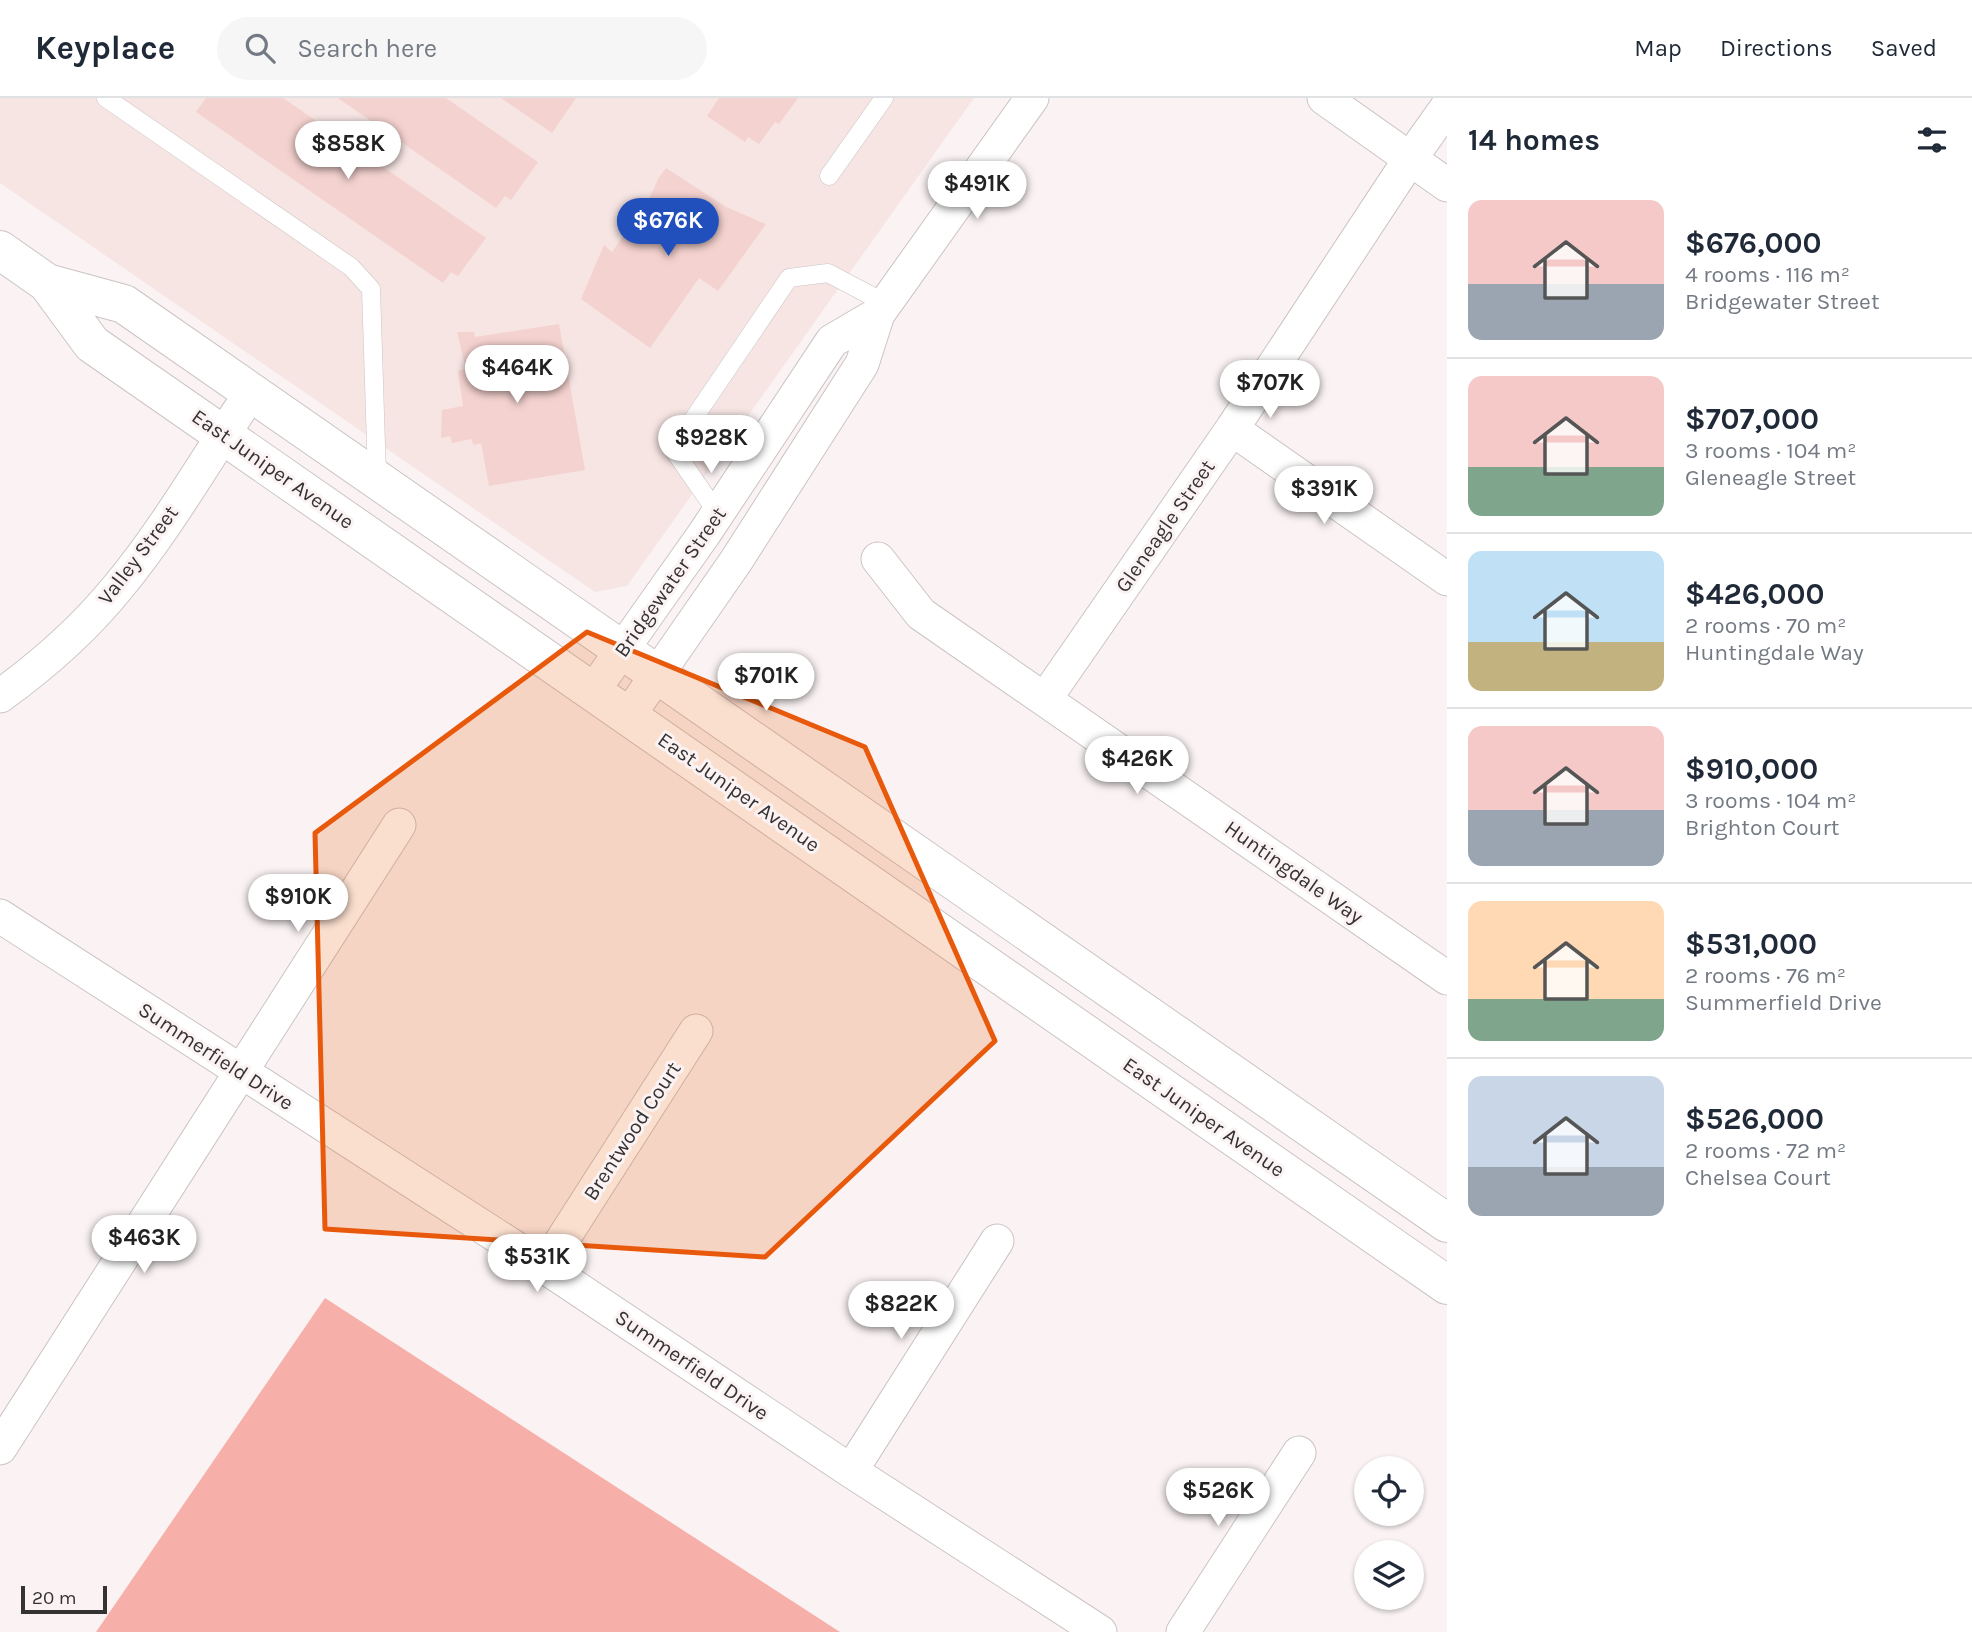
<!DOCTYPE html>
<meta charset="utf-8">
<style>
:root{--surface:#fff;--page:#f6f6f7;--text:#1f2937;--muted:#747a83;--line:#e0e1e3;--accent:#2150bd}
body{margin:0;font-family:Karla,sans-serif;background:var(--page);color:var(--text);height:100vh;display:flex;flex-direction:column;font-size:26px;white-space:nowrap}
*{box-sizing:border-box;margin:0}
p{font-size:23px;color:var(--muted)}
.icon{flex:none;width:38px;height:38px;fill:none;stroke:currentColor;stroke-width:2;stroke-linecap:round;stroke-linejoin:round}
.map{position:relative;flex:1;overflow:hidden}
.panel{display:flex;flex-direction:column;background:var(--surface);width:525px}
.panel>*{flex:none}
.controls{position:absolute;left:1354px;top:1358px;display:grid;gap:14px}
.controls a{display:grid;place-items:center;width:70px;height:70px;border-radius:50%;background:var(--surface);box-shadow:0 2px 5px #0004;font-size:35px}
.scale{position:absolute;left:21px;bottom:18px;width:86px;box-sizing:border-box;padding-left:7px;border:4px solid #353232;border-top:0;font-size:19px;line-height:24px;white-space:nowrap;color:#353232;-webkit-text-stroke:5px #fbf3f3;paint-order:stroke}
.price{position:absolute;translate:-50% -60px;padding:0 16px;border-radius:24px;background:#fff;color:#222;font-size:23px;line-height:46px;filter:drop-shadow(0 2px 4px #0008)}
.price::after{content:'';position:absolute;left:50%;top:42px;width:21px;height:16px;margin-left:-10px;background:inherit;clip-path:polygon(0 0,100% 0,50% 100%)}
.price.selected{background:var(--accent);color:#fff}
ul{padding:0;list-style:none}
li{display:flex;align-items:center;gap:21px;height:175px;padding:0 21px}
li+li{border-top:2px solid var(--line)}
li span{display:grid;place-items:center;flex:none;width:196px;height:140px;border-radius:14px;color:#555}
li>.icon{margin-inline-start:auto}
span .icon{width:84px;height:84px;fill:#fffc;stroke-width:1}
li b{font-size:30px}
h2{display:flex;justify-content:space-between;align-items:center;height:84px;padding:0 21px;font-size:30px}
header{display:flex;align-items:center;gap:42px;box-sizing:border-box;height:98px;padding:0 35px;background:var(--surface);border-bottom:2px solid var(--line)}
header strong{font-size:33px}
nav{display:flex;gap:38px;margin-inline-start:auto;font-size:24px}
.search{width:490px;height:63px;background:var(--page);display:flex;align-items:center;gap:18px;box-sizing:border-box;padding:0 24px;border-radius:38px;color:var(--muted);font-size:26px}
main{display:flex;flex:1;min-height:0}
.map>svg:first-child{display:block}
</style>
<header>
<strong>Keyplace</strong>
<div class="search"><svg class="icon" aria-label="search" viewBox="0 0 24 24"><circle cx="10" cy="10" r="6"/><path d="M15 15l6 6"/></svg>Search here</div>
<nav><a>Map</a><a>Directions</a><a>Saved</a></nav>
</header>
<main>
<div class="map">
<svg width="1447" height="1534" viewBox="0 0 1447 1534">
<rect width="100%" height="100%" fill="#fbf3f3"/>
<path fill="#f6e5e3" d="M0,0H974L627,488L595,494L0,85Z"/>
<path fill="#f6afa9" d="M325,1200L840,1534H96Z"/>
<path fill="#f4d2cf" d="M206,0H283L486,140L458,178L451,174L443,185L196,14Z
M338,0H446L538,64L511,102L505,98L496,110Z
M501,0H576L552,35Z
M719,0H798L779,26L775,24L759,46L748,39L745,44L707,18Z
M666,70L726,109L766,126L718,193L699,180L650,250L581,201L604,147L612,154L627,133L634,136L652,110L647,106L658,81Z
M559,226L585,372L489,388L481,345L474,347L471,341L452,345L450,338L441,340L442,312L463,308L458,273L466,271L457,234H474L475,239Z"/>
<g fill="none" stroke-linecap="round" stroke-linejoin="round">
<defs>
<path id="service" d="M106,0L351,169L371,191L377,379
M829,78L884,0
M718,416L673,351L789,180L828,175L885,205"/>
<path id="minor" d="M1324,0L1447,87
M1232,331L1447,481
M878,461L921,516L1447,880
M593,593L704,436L832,243L878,216
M0,598C43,567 84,531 118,489C168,429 207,359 251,295
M1045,601L1232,331L1410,61L1447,9
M629,617L736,463L862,266L878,216L1032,0
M0,818L545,1169L851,1373L1100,1534
M545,1169L696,933
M0,1350L399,727
M851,1373L997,1143
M1183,1534L1299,1355"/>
<path id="tertiary" d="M0,152L47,185L92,246L1447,1187
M47,185L124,206L1447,1125"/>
</defs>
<use href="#service" stroke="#cbc4c3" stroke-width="19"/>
<use href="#minor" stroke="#cbc4c3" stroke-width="35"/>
<use href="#tertiary" stroke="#cbc4c3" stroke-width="40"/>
<use href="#service" stroke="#fff" stroke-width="18"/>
<use href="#minor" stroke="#fff" stroke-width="33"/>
<use href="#tertiary" stroke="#fff" stroke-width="38"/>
</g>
<path fill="#e8590c" fill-opacity="0.2" stroke="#e8590c" stroke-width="5" stroke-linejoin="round" d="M587,534L865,649L995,943L765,1159L325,1131L315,735Z"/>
<g text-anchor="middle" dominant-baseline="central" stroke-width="6" stroke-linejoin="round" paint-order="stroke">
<g font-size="21" fill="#353232" stroke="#fbf3f3">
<text transform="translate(273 371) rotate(35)">East Juniper Avenue</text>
<text transform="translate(1165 428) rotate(-55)">Gleneagle Street</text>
<text transform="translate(138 457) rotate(-53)">Valley Street</text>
<text transform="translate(670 484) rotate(-55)">Bridgewater Street</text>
<text transform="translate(739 694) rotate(35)">East Juniper Avenue</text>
<text transform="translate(1294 774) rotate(35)">Huntingdale Way</text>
<text transform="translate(216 958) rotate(33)">Summerfield Drive</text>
<text transform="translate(1204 1019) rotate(35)">East Juniper Avenue</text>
<text transform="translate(632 1033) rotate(-57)">Brentwood Court</text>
<text transform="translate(692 1267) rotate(34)">Summerfield Drive</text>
</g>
</g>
</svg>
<div class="controls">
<a><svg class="icon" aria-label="locate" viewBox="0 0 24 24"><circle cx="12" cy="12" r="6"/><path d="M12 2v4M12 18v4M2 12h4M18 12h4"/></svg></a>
<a><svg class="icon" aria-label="layers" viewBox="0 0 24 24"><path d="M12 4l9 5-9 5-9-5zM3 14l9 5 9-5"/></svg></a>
</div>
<div class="scale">20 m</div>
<b class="price" style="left:348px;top:83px">$858K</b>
<b class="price" style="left:977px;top:123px">$491K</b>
<b class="price selected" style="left:668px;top:160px">$676K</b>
<b class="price" style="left:517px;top:307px">$464K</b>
<b class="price" style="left:1270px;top:322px">$707K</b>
<b class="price" style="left:711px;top:377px">$928K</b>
<b class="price" style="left:1324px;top:428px">$391K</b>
<b class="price" style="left:766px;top:615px">$701K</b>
<b class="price" style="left:1137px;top:698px">$426K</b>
<b class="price" style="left:298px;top:836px">$910K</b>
<b class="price" style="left:144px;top:1177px">$463K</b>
<b class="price" style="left:537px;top:1196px">$531K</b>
<b class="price" style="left:901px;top:1243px">$822K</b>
<b class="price" style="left:1218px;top:1430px">$526K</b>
</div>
<section class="panel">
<h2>14 homes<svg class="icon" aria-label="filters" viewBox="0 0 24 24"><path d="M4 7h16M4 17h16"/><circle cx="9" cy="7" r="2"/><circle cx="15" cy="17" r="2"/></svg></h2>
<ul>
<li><span style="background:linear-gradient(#f6c9c9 60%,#9aa5b1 0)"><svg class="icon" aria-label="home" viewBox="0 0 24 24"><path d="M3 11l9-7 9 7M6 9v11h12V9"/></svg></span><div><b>$676,000</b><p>4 rooms · 116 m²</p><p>Bridgewater Street</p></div></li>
<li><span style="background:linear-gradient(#f6c9c9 65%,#7fa58c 0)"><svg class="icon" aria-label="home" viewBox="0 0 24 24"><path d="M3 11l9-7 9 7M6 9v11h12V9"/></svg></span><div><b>$707,000</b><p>3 rooms · 104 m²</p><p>Gleneagle Street</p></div></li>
<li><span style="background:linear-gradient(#bfe0f5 65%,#c2b280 0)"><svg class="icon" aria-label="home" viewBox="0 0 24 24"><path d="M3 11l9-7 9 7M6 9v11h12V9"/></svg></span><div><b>$426,000</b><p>2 rooms · 70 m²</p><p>Huntingdale Way</p></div></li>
<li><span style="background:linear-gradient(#f6c9c9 60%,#9aa5b1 0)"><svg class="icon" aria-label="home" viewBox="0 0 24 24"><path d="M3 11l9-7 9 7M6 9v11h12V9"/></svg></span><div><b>$910,000</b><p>3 rooms · 104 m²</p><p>Brighton Court</p></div></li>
<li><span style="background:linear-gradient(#ffd9b3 70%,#7fa58c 0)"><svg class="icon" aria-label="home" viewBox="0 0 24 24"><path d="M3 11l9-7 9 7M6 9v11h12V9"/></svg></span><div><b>$531,000</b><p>2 rooms · 76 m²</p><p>Summerfield Drive</p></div></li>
<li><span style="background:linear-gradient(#c9d6e8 65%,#9aa5b1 0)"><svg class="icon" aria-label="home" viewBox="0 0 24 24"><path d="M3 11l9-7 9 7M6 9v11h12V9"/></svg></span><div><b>$526,000</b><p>2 rooms · 72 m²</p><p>Chelsea Court</p></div></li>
</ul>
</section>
</main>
